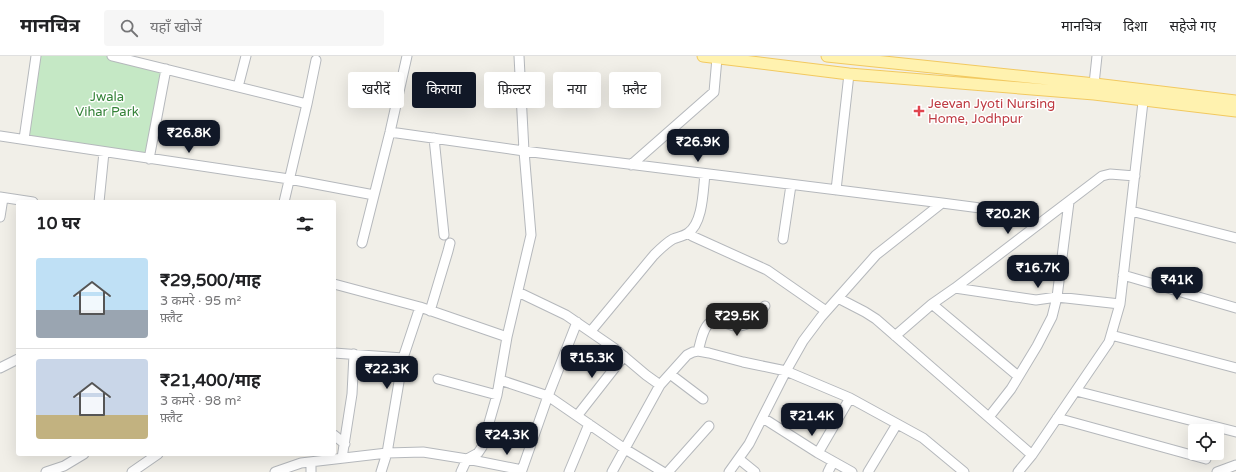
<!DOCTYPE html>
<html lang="hi">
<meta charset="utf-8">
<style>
:root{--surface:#fff;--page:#f6f6f6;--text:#202124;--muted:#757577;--line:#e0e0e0;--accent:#111827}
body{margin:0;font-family:"Varela Round","Noto Sans Devanagari",sans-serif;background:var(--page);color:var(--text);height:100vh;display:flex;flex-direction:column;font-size:15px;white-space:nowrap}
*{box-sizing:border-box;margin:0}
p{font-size:13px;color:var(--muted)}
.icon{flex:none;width:22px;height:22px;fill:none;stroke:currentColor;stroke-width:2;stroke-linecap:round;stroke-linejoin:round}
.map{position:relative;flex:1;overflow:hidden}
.details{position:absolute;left:16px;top:144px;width:320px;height:256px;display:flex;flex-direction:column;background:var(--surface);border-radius:4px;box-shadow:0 4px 16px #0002}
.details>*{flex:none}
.hud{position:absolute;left:348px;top:16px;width:380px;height:36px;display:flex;gap:8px}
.buttons{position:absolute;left:1188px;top:368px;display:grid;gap:8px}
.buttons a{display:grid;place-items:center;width:36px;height:36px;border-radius:4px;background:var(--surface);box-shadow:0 4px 16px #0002;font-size:20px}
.price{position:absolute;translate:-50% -34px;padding:0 9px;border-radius:8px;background:var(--accent);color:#fff;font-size:13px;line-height:26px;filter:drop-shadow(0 1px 2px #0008)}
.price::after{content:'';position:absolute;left:50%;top:24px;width:12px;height:9px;margin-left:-6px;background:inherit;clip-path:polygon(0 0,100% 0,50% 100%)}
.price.current{background:#222;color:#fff}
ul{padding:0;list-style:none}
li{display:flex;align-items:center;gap:12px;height:100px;padding:0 20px}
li+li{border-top:1px solid var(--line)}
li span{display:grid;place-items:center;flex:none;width:112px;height:80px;border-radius:4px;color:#555}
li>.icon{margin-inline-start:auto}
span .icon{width:48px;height:48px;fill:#fffc;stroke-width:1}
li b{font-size:17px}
h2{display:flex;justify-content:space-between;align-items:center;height:48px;padding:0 20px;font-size:17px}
.tag{padding:0 14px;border-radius:4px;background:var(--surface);box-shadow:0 4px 16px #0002;font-size:14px;line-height:36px}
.tag.current{background:var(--accent);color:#fff}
header{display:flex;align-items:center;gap:24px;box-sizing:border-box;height:56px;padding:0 20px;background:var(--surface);border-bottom:1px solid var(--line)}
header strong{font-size:19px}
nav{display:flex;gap:22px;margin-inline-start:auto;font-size:14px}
.search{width:280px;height:36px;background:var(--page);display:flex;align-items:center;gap:10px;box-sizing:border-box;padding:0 14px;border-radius:4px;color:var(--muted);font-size:15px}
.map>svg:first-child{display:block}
</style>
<header>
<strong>मानचित्र</strong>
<div class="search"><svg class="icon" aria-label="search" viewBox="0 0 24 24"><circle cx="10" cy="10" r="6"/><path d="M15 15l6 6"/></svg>यहाँ खोजें</div>
<nav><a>मानचित्र</a><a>दिशा</a><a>सहेजे गए</a></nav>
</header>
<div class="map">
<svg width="1236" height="416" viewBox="0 0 1236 416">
<rect width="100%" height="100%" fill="#f1efe8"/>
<path fill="#c5e8c5" d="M36,0H112L166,13L149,103L24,83Z"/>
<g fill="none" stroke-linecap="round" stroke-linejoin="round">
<defs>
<path id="minor" d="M112,0L307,48
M1094,28L1097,0
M238,31L246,0
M390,76L524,95L942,147L1003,155
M0,80L289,123L374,139
M434,82L444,179
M24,83L36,0
M149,103L166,13
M631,109L714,36L717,2
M836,134L849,18
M0,141L33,146
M99,146L104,96
M284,146L307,48L316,4
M1131,155L1236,182
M0,161L3,142
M692,180L767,214L826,255
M783,183L791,129
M362,187L390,76L407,0
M1123,219L1236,252
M334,228L420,251
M955,232L1036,244L1057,241L1120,248
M518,236L566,259L614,292L646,319L660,329L612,416
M838,242L865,256L876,263L1032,399
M932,248L1018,320
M430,255L448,195L450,187
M591,275L654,199C660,193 666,187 673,183C678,181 684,180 688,177C703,167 703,135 705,118
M1111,279L1236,312
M895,280L932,248L955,232L1102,120L1110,118L1135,120
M698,295C701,286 703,268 713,265C717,263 722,266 726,267C732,270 738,271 744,269C753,267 759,256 765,250
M334,297L403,302L387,397L381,416
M403,302L420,251L507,281
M0,312L18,303
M670,318L703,343
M438,323L497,339
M500,324L548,340L625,393L663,416
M660,329L687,299L693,296L698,295L709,297L743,306L786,315L850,342L923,382L964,416
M1076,335L1236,376
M577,360L624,300
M989,361L1011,333L1037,290L1052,261L1057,241L1069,146
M763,362L818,397L852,416
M1057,362L1206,403
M334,379L345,388
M818,397L850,342
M342,402L352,338L354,298
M739,403L755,416
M311,406V416
M522,414L548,340L577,266
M46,416L64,410L84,398
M132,416L158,398
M275,416L301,407L387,397L423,396L467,403L522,414L521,416
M461,416L467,403L478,397L482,391L497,339L507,281L531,179L524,95L519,0
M569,416L589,368
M668,416L709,370
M729,416L749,388L786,315L803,285L821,261L876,199L942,147
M828,416L833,406
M868,416L897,368
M1018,416L1032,399L1109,286L1120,248L1144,37
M1217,416L1236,409"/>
<path id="major" d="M703,0L849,18L1094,38L1236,55
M827,0L1095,28L1236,45"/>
</defs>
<use href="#minor" stroke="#b5b8bc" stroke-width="11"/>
<use href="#major" stroke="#f2c960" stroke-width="13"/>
<use href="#minor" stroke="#fff" stroke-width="9"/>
<use href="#major" stroke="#fff2af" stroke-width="11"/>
</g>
<path fill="#e0444e" stroke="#fff" stroke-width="1.5" d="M917 49h4v4h4v4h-4v4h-4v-4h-4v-4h4z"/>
<g text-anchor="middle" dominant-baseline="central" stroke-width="3" stroke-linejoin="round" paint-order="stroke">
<g font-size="13" fill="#348238" stroke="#fff">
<text x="107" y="41">Jwala<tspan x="107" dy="15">Vihar Park</tspan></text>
</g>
<g font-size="13" fill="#be3a42" stroke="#fff" text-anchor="start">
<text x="928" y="48">Jeevan Jyoti Nursing<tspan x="928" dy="15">Home, Jodhpur</tspan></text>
</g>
</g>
</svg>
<div class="buttons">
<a><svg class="icon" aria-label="locate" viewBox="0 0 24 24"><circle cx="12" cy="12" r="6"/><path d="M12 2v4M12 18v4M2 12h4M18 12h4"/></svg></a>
</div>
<b class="price" style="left:189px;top:98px">₹26.8K</b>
<b class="price" style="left:698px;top:107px">₹26.9K</b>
<b class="price" style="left:1008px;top:179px">₹20.2K</b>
<b class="price" style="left:1038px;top:233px">₹16.7K</b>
<b class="price" style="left:1177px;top:245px">₹41K</b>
<b class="price current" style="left:737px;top:281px">₹29.5K</b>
<b class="price" style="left:592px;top:323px">₹15.3K</b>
<b class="price" style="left:387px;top:334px">₹22.3K</b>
<b class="price" style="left:812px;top:381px">₹21.4K</b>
<b class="price" style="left:507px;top:400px">₹24.3K</b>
<div class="hud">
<a class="tag">खरीदें</a>
<a class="tag current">किराया</a>
<a class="tag">फ़िल्टर</a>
<a class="tag">नया</a>
<a class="tag">फ़्लैट</a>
</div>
<section class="details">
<h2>10 घर<svg class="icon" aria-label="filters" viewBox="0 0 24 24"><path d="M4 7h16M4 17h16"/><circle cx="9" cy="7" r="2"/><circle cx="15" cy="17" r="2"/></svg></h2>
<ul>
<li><span style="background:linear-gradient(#bfe0f5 65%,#9aa5b1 0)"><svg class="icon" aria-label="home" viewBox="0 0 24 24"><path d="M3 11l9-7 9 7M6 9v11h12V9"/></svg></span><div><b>₹29,500/माह</b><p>3 कमरे · 95 m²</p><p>फ़्लैट</p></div></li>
<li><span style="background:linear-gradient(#c9d6e8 70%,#c2b280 0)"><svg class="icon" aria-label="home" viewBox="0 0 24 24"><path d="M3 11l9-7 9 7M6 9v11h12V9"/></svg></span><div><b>₹21,400/माह</b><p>3 कमरे · 98 m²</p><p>फ़्लैट</p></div></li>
</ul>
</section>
</div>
